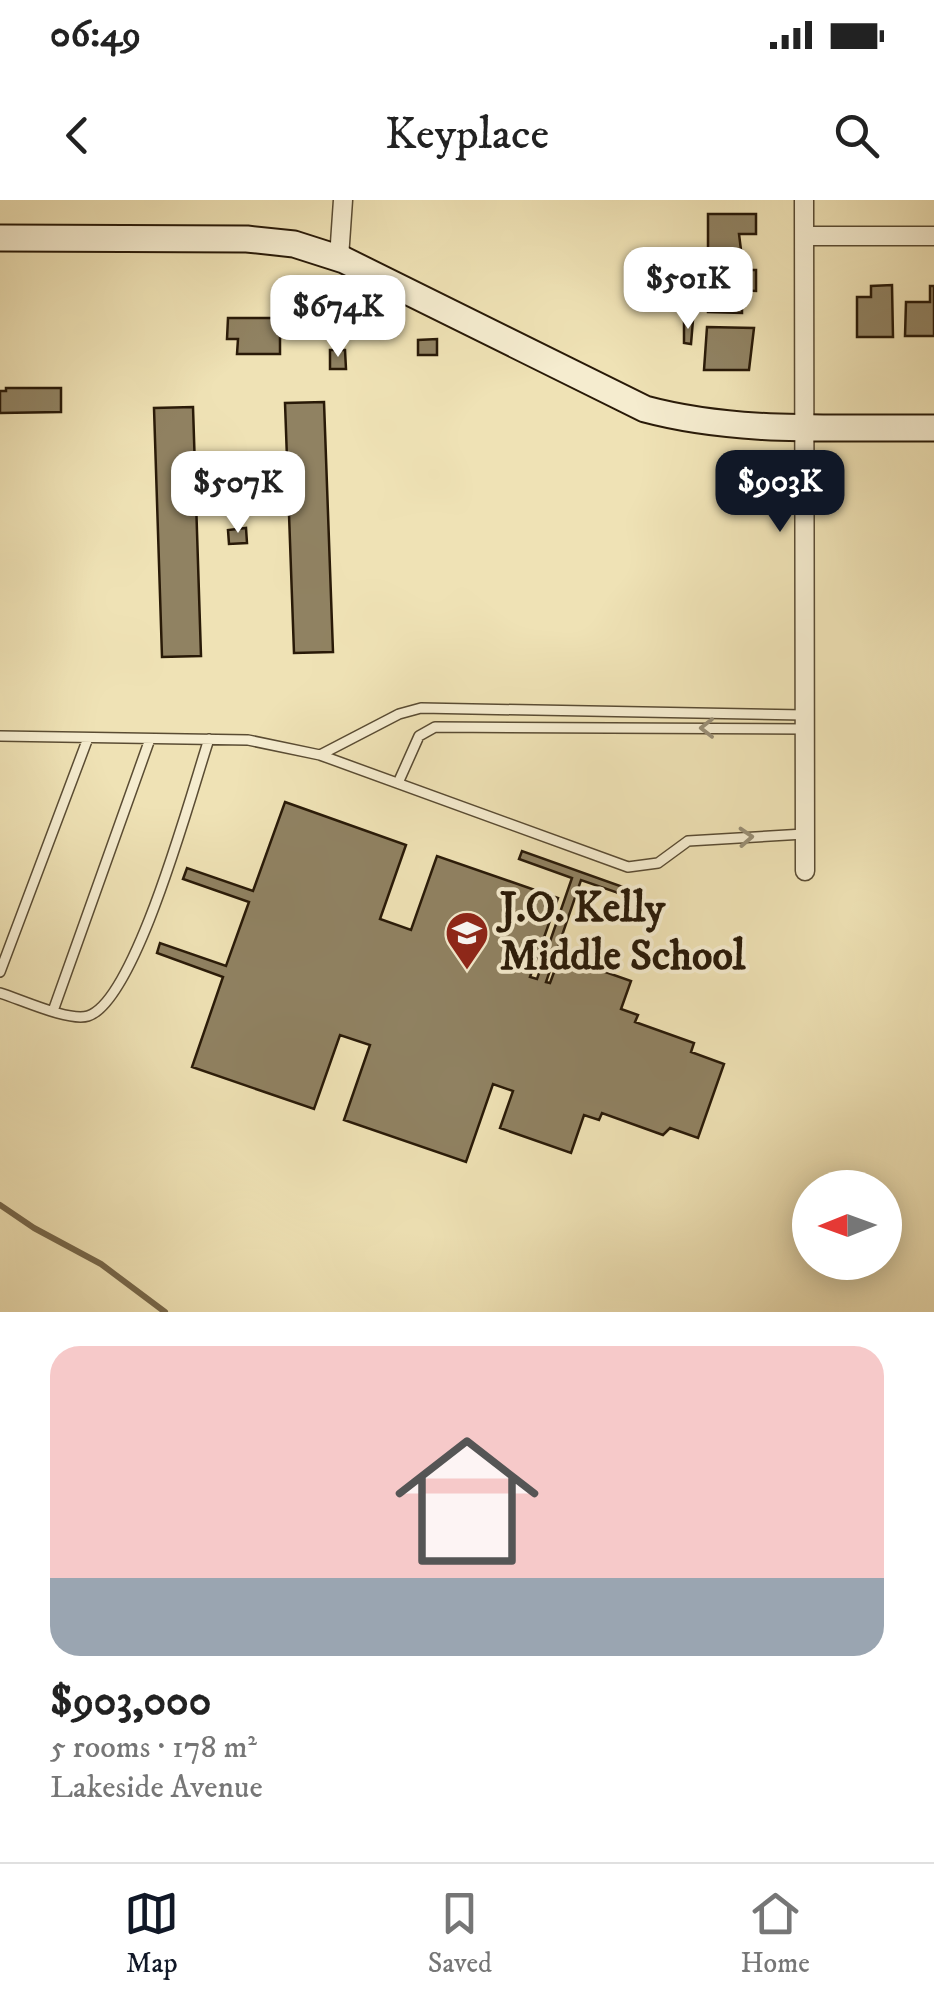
<!DOCTYPE html>
<meta charset="utf-8">
<style>
:root{--surface:#fff;--page:#f6f6f6;--text:#222;--muted:#767676;--line:#e0e0e0;--accent:#111827}
body{margin:0;font-family:"IM FELL DW Pica",serif;background:var(--page);color:var(--text);height:100vh;display:flex;flex-direction:column;font-size:38px;white-space:nowrap}
*{box-sizing:border-box;margin:0}
p{font-size:32px;color:var(--muted)}
.icon{flex:none;width:55px;height:55px;fill:none;stroke:currentColor;stroke-width:2;stroke-linecap:round;stroke-linejoin:round}
.map{position:relative;height:1112px;overflow:hidden}
.side{display:flex;flex-direction:column;background:var(--surface);flex:1}
.side>*{flex:none}
.needle{width:65px;rotate:269deg}
.fabs{position:absolute;left:792px;top:970px;display:grid;gap:20px}
.fabs a{display:grid;place-items:center;width:110px;height:110px;border-radius:50%;background:var(--surface);box-shadow:0 5px 25px #0003;font-size:50px}
.price{position:absolute;translate:-50% -85px;padding:0 22px;border-radius:20px;background:#fff;color:#222;font-size:32px;line-height:65px;filter:drop-shadow(0 2px 5px #0008)}
.price::after{content:'';position:absolute;left:50%;top:60px;width:30px;height:22px;margin-left:-15px;background:inherit;clip-path:polygon(0 0,100% 0,50% 100%)}
.price.current{background:var(--accent);color:#fff}
ul{padding:0;list-style:none}
li{display:grid;align-content:center;gap:20px;height:530px;padding:0 50px}
li span{display:grid;place-items:center;height:310px;border-radius:30px;color:#555}
li>.icon{margin-inline-start:auto}
span .icon{width:180px;height:180px;fill:#fffc;stroke-width:1}
li b{font-size:42px}
.status{display:flex;justify-content:space-between;align-items:center;height:70px;padding:0 50px;background:var(--surface);direction:ltr}
.status svg{height:28px;fill:currentColor}
header{display:flex;justify-content:space-between;align-items:center;height:130px;padding:0 50px;background:var(--surface);font-size:45px;font-weight:600}
.tab-bar{display:flex;justify-content:space-around;align-items:center;height:140px;border-top:2px solid var(--line);background:var(--surface);font-size:28px;color:var(--muted)}
.tab-bar a{display:grid;justify-items:center;gap:5px}
.tab-bar .current{color:var(--accent)}
.map>svg:first-child{display:block}
</style>
<div class="status"><b>06:49</b><svg viewBox="0 0 49 12"><path d="M0 12V9h3v3zM5 12V6h3v6zM10 12V3h3v9zM15 12V0h3v12zM26 1h20v11H26zM47 4h2v5h-2z"/></svg></div>
<header><svg class="icon" aria-label="back" viewBox="0 0 24 24"><path d="M15 5l-7 7 7 7"/></svg>Keyplace<svg class="icon" aria-label="search" viewBox="0 0 24 24"><circle cx="10" cy="10" r="6"/><path d="M15 15l6 6"/></svg></header>
<div class="map">
<svg width="934" height="1112" viewBox="0 0 934 1112">
<rect width="100%" height="100%" fill="#efe2b5"/>
<filter id="stains"><feTurbulence type="fractalNoise" baseFrequency=".002" numOctaves="4"/><feColorMatrix values="0 0 0 0 .2 0 0 0 0 .09 0 0 0 0 .02 0 0 0 .5 -.17"/></filter>
<radialGradient id="worn" r=".72"><stop offset=".6" stop-color="#630" stop-opacity="0"/><stop offset="1" stop-color="#630" stop-opacity=".3"/></radialGradient>
<g fill="none" stroke-linecap="round" stroke-linejoin="round">
<path stroke="#78694c" stroke-width="6" d="M0,1005L34,1028L101,1064L165,1112"/>
</g>
<path fill="#908262" stroke="#291a08" stroke-width="2.5" d="M708,14H756V34H739L742,58H708Z
M698,70H756V91L737,90V95H742V113L708,112V91H698Z
M892,85L893,137H857V97H871V86Z
M930,86H934V136H905L906,102H930Z
M228,118H280V154H237L238,139H227Z
M688,120H693L691,144L684,143V122Z
M707,127L754,128L749,170H704Z
M437,139V155H418V140Z
M330,150H345L346,169H330Z
M6,188H61V212L0,213V191H6Z
M324,202L333,452L294,453L285,203Z
M193,207L201,456L162,457L154,208Z
M246,328L247,343L229,344L228,330Z
M285,602L406,645L380,719L411,730L437,656L558,698L530,777L537,779L572,678L519,659L522,651L623,687L621,694L581,680L546,782L550,783L560,756L631,781L621,809L638,815L635,822L694,843L691,852L724,864L698,938L670,928L663,935L602,913L599,920L584,915L571,953L500,928L513,891L493,884L466,962L344,920L370,845L340,835L314,909L192,867L223,777L157,753L160,743L226,766L249,702L183,679L187,668L253,691Z"/>
<g fill="none" stroke-linecap="round" stroke-linejoin="round">
<defs>
<path id="lane" d="M0,536L248,540L320,555L399,514L421,508L804,515
M320,555L628,667L658,663L688,641L804,634
M398,583L419,536L435,527L805,529
M0,772L88,538
M0,793C20,799 69,822 88,816C136,801 192,590 209,539
M53,811L150,539"/>
<path id="street" d="M804,0L805,671
M804,36H934
M339,58L343,0"/>
<path id="secondary" d="M0,38L247,39L294,44L344,60L645,209C738,234 837,227 934,228"/>
</defs>
<use href="#lane" stroke="#5a4c33" stroke-width="12"/>
<use href="#street" stroke="#5a4c33" stroke-width="21"/>
<use href="#secondary" stroke="#291a08" stroke-width="29"/>
<use href="#lane" stroke="#f5eccf" stroke-width="9"/>
<use href="#street" stroke="#f5eccf" stroke-width="18"/>
<use href="#secondary" stroke="#f5eccf" stroke-width="25"/>
</g>
<defs><path id="oneway-chevron" d="M-2-3.5L2.5 0L-2 3.5" fill="none" stroke-width="1.6" stroke-linecap="round" stroke-linejoin="round" transform="scale(2.5)"/></defs>
<g stroke="#998e75">
<use href="#oneway-chevron" transform="translate(707 528) rotate(-180)"/>
<use href="#oneway-chevron" transform="translate(746 637) rotate(-3)"/>
</g>
<defs>
<symbol id="school-pin" viewBox="-11 -11 22 30"><path d="M0 17L-7.5 6A9.5 9.5 0 1 1 7.5 6Z" fill="#8f2418" stroke="#f5eccf"/><path d="M0-5L7-2L0 1L-7-2ZM-4 1L0 2.5L4 1V4Q0 6-4 4Z" fill="#fff"/></symbol>
</defs>
<g fill-rule="evenodd">
<use href="#school-pin" x="442" y="708" width="50" height="68"/>
</g>
<g text-anchor="middle" dominant-baseline="central" stroke-width="8" stroke-linejoin="round" paint-order="stroke">
<g font-size="42" font-weight="bold" fill="#291a08" stroke="#f5eccf" text-anchor="start">
<text x="500" y="709">J.O. Kelly<tspan x="500" dy="48">Middle School</tspan></text>
</g>
</g>
<rect width="100%" height="100%" filter="url(#stains)"/>
<rect width="100%" height="100%" fill="url(#worn)"/>
</svg>
<div class="fabs">
<a><svg class="needle" viewBox="-14 -14 28 28"><path d="M0-13l5 13h-10z" fill="#e53935"/><path d="M0 13l5-13h-10z" fill="#767676"/></svg></a>
</div>
<b class="price" style="left:688px;top:132px">$501K</b>
<b class="price" style="left:338px;top:160px">$674K</b>
<b class="price current" style="left:780px;top:335px">$903K</b>
<b class="price" style="left:238px;top:336px">$507K</b>
</div>
<section class="side">
<ul>
<li><span style="background:linear-gradient(#f6c9c9 75%,#9aa5b1 0)"><svg class="icon" aria-label="home" viewBox="0 0 24 24"><path d="M3 11l9-7 9 7M6 9v11h12V9"/></svg></span><div><b>$903,000</b><p>5 rooms · 178 m²</p><p>Lakeside Avenue</p></div></li>
</ul>
</section>
<nav class="tab-bar">
<a class="current"><svg class="icon" aria-label="map" viewBox="0 0 24 24"><path d="M3 6l6-2 6 2 6-2v14l-6 2-6-2-6 2zM9 4v14M15 6v14"/></svg>Map</a>
<a><svg class="icon" aria-label="saved" viewBox="0 0 24 24"><path d="M7 4h10v16l-5-4-5 4z"/></svg>Saved</a>
<a><svg class="icon" aria-label="home" viewBox="0 0 24 24"><path d="M3 11l9-7 9 7M6 9v11h12V9"/></svg>Home</a>
</nav>
